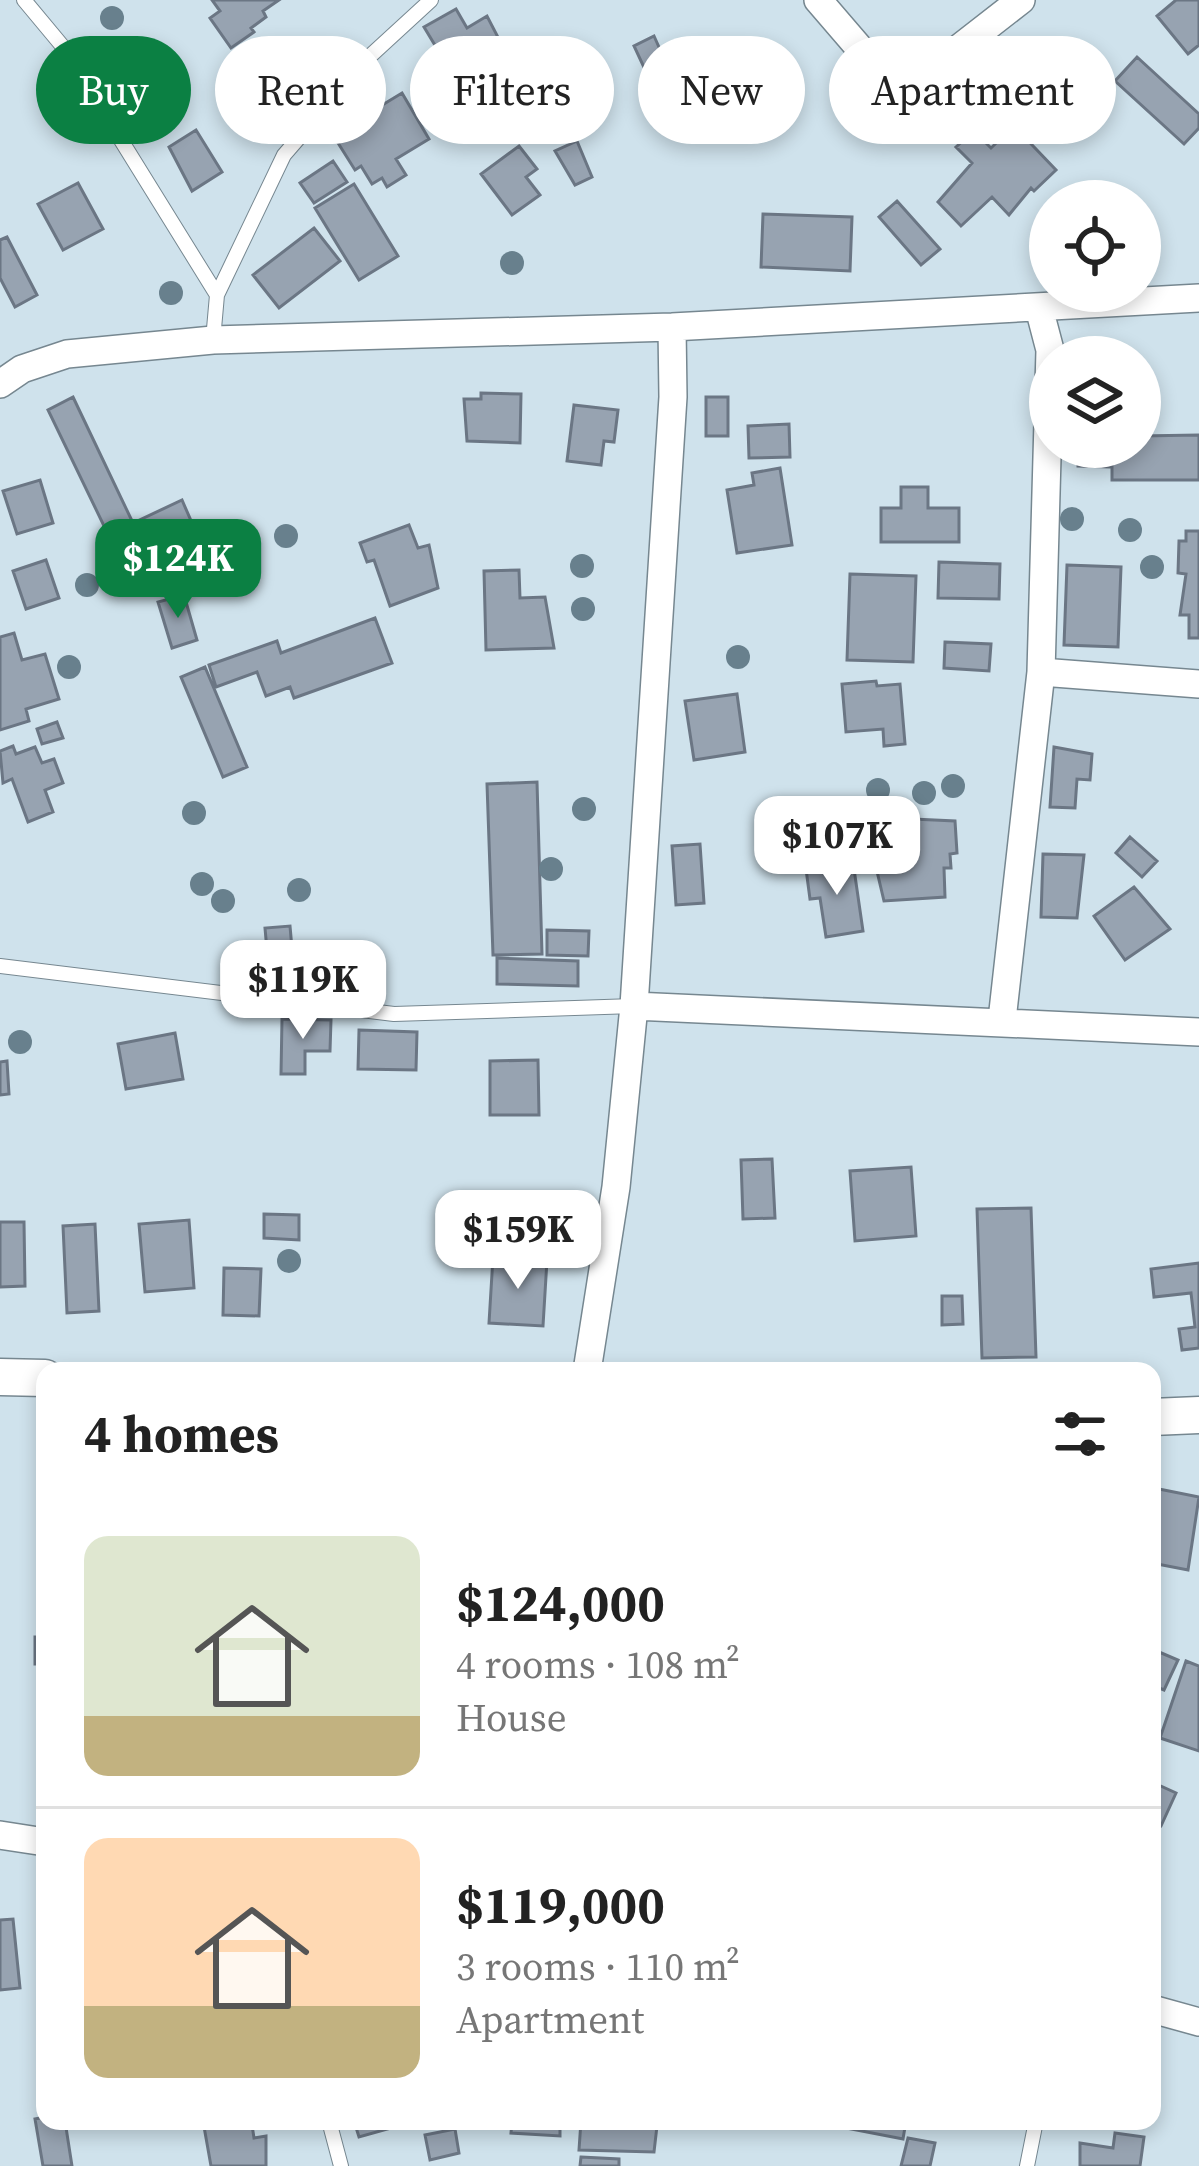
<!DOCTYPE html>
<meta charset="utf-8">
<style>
:root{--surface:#fff;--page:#f2f2f2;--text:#222;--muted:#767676;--line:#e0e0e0;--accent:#0b8043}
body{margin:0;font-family:"Source Serif 4",serif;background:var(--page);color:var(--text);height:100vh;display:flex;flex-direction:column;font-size:45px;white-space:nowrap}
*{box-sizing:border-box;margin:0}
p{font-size:39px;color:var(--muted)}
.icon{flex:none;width:66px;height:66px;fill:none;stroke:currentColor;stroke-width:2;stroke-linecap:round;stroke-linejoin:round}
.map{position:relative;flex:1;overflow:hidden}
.panel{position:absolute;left:36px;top:1362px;width:1125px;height:768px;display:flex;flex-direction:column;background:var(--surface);border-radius:24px;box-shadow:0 6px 18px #0003}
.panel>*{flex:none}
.banner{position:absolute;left:36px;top:36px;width:1128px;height:108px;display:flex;gap:24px}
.tools{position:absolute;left:1029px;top:180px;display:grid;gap:24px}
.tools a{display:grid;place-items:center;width:132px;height:132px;border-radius:50%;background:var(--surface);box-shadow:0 6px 18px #0003;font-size:60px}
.price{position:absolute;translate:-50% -102px;padding:0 27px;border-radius:24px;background:#fff;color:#222;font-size:39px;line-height:78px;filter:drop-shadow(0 3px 6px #0008)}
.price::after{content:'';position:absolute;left:50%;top:72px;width:36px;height:27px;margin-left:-18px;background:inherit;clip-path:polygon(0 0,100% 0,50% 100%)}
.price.active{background:var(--accent);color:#fff}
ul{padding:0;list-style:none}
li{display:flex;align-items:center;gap:36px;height:300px;padding:0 48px}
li+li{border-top:3px solid var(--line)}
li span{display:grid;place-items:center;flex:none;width:336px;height:240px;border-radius:24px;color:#555}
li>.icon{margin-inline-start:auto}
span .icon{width:144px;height:144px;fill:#fffc;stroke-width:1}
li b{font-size:51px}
h2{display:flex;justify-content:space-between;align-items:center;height:144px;padding:0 48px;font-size:51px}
.tag{padding:0 42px;border-radius:54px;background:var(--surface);box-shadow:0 6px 18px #0003;font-size:42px;line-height:108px}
.tag.active{background:var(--accent);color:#fff}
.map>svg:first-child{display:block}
</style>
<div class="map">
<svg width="1199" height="2166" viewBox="0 0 1199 2166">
<rect width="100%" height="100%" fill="#cfe2ec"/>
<path fill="#97a3b1" stroke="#6b7684" stroke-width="3" d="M212,0H279L263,11L266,17L251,28L254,32L231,48L210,18L220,11Z
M1176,0H1199V45L1188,54L1157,16Z
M456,9L467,28L487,16L516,72L480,100L476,95L468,100L424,27Z
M654,36L675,83L655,91L634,46Z
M1137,57L1199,114V128L1184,144L1115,81Z
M402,93L429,139L396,159L406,175L387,187L382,178L372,184L361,166L355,170L333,135Z
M1014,126L1056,170L1034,191L1031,188L1009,215L992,197L961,226L938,202L972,163L956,147L974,131L991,148Z
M196,130L222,172L192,191L169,147Z
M577,141L592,177L575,185L555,151Z
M519,146L537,169L526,177L540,195L512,215L481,174Z
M333,161L347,182L314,203L300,183Z
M78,183L103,229L63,250L38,204Z
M354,184L398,256L359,280L315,208Z
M897,201L940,249L921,265L879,217Z
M763,214L852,217L850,271L761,267Z
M314,228L340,261L279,308L253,275Z
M7,237L37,295L15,307L0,278V240Z
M481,393L521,394L520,443L467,441L464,399H481Z
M73,397L133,523L182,500L192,523L119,557L48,410Z
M706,397H728V436H706Z
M574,405L618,410L614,442L604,441L601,465L567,461Z
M789,424L790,457L749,458L748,426Z
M1199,435V480H1112V447H1140V436Z
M1078,447H1109V467L1078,466Z
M780,468L792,545L737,553L727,490L754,485L752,473Z
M40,480L53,523L17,534L3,491Z
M901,487H928V508H959V542H881V508H901Z
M409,525L418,548L429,545L438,588L390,606L374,560L367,562L360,543Z
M1186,531H1199V638H1189V615H1180L1186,574L1178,573L1179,541H1186Z
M46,560L59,598L26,609L13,571Z
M939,562L1000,564L999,599L938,598Z
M1067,565L1121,567L1118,647L1064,645Z
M519,570L520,598L545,597L554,648L486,650L484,571Z
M850,574L916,576L913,662L847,660Z
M184,595L197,640L172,648L158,602Z
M375,618L392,663L294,698L290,687L266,696L257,672L216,687L209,665L277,641L281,653Z
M14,633L22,660L45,654L59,699L26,709L29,721L0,730V637Z
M945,642L991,644L989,671L944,668Z
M205,667L247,767L223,777L181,677Z
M876,681L877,686L900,684L905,744L884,746L883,729L846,732L842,684Z
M737,694L745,752L694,760L685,701Z
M57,722L63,738L42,744L37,729Z
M13,746L16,754L35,747L42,763L54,759L63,783L45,790L53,812L28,822L12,779L3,783L0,751Z
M1054,747L1092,754L1090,780L1077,779L1075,808L1050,807Z
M537,782L542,954L493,955L487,784Z
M891,818L955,821L957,853L950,854L951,868H944L945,897L884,901L875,863L859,864L857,821Z
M1130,837L1157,861L1142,877L1116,853Z
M700,844L704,903L676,905L672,846Z
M1043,854L1084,855L1077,918L1041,917Z
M853,862L863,931L826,937L820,898L810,899L806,869Z
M1134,887L1170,929L1125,960L1094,916Z
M290,926L293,960L268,962L265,928Z
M547,930L589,931L588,956L547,955Z
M497,958L578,961V986L497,984Z
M282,1019L331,1020L330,1051H305V1074H281Z
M359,1030L417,1032L416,1070L358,1069Z
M175,1033L183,1079L126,1089L118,1044Z
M538,1060L539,1115H490V1061Z
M7,1061L9,1094L0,1095V1062Z
M772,1159L775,1218L743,1219L741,1160Z
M911,1167L916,1236L855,1241L850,1171Z
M1031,1208L1036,1357L982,1358L977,1209Z
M264,1214L299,1215V1240L264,1238Z
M189,1220L194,1288L145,1292L139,1224Z
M0,1222H24L25,1286L0,1287Z
M95,1224L99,1311L67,1313L63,1226Z
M493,1257L547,1260L543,1326L489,1323Z
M1199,1263V1348L1182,1350L1179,1329L1195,1327L1191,1293L1154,1297L1151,1269Z
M224,1268L261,1269L259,1316L223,1315Z
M942,1296H962L963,1324L942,1325Z
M1154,1488L1199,1497L1188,1570L1152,1563Z
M35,1637H45V1664H35Z
M1152,1649L1178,1660L1164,1690L1152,1685Z
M1186,1661L1199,1666V1751L1160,1738Z
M1152,1782L1176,1793L1161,1826L1152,1823Z
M13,1919L20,1988L0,1990V1920Z
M45,2117L65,2121L72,2166H43L35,2119Z
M203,2121H264L252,2125L254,2138L266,2136V2166H211Z
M354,2121H405V2124L359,2137Z
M512,2121H560V2136L511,2133Z
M581,2121L657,2126L654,2152L579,2150Z
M810,2121H906L903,2139Z
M455,2129L459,2153L430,2160L425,2135Z
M1115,2133L1144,2137L1140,2166H1080V2143L1113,2148Z
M908,2138L935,2143L930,2166H901Z
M581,2157L619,2159V2166H580Z"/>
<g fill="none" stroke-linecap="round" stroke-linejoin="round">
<defs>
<path id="service" d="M24,0L64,48L217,295
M213,340L217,295L284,155L369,57L431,0
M0,966L394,1014L634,1006
M329,2121L341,2166
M1027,2166L1036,2121"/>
<path id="minor" d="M818,0L867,57L907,77L944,60L1021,0
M0,384L22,369L67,354L213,340L672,327L1199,298
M1041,672L1199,684
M634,1006L1199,1032
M1002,1020L1041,672L1050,350L1039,308
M587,1371L616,1187L634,1006L673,397L672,327
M0,1835L45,1842
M1152,2009L1199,2022"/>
<path id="tertiary" d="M0,1377L45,1378
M1152,1417L1199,1415"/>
</defs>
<use href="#service" stroke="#768790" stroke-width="16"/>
<use href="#minor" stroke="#768790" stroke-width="30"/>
<use href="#tertiary" stroke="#768790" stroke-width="39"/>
<use href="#service" stroke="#fff" stroke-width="14"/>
<use href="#minor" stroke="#fff" stroke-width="27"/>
<use href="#tertiary" stroke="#fff" stroke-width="36"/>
</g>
<g fill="#68808d">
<circle cx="112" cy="18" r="12"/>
<circle cx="512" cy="263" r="12"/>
<circle cx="171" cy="293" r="12"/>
<circle cx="1072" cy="519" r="12"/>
<circle cx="1130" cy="530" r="12"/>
<circle cx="286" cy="536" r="12"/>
<circle cx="582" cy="566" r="12"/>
<circle cx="1152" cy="567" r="12"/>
<circle cx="87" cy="585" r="12"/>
<circle cx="200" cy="585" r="12"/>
<circle cx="583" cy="609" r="12"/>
<circle cx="738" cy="657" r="12"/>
<circle cx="69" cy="667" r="12"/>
<circle cx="953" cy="786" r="12"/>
<circle cx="878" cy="790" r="12"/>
<circle cx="924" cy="793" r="12"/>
<circle cx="584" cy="809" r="12"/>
<circle cx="194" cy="813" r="12"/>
<circle cx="551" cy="869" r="12"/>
<circle cx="202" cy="884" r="12"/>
<circle cx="299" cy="890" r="12"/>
<circle cx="223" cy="901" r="12"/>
<circle cx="372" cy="996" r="12"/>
<circle cx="344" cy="998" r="12"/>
<circle cx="20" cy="1042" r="12"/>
<circle cx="289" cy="1261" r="12"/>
</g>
</svg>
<div class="tools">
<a><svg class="icon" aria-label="locate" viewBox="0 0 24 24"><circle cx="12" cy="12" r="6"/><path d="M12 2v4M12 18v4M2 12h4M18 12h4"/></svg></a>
<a><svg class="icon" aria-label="layers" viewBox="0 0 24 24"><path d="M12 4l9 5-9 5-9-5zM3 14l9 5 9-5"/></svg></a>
</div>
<b class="price active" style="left:178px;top:621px">$124K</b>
<b class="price" style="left:837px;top:898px">$107K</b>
<b class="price" style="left:303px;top:1042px">$119K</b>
<b class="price" style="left:518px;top:1292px">$159K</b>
<div class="banner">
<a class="tag active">Buy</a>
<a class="tag">Rent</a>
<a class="tag">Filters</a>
<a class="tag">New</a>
<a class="tag">Apartment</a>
</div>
<section class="panel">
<h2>4 homes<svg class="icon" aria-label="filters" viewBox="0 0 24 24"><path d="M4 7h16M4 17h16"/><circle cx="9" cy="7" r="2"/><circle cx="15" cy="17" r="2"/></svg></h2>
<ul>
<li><span style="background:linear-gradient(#dfe7d0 75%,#c2b280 0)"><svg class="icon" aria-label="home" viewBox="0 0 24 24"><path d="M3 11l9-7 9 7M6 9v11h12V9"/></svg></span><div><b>$124,000</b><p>4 rooms · 108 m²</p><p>House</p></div></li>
<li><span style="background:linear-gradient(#ffd9b3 70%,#c2b280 0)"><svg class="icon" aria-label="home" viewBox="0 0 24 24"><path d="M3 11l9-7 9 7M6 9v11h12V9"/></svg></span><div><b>$119,000</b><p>3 rooms · 110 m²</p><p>Apartment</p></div></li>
</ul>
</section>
</div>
